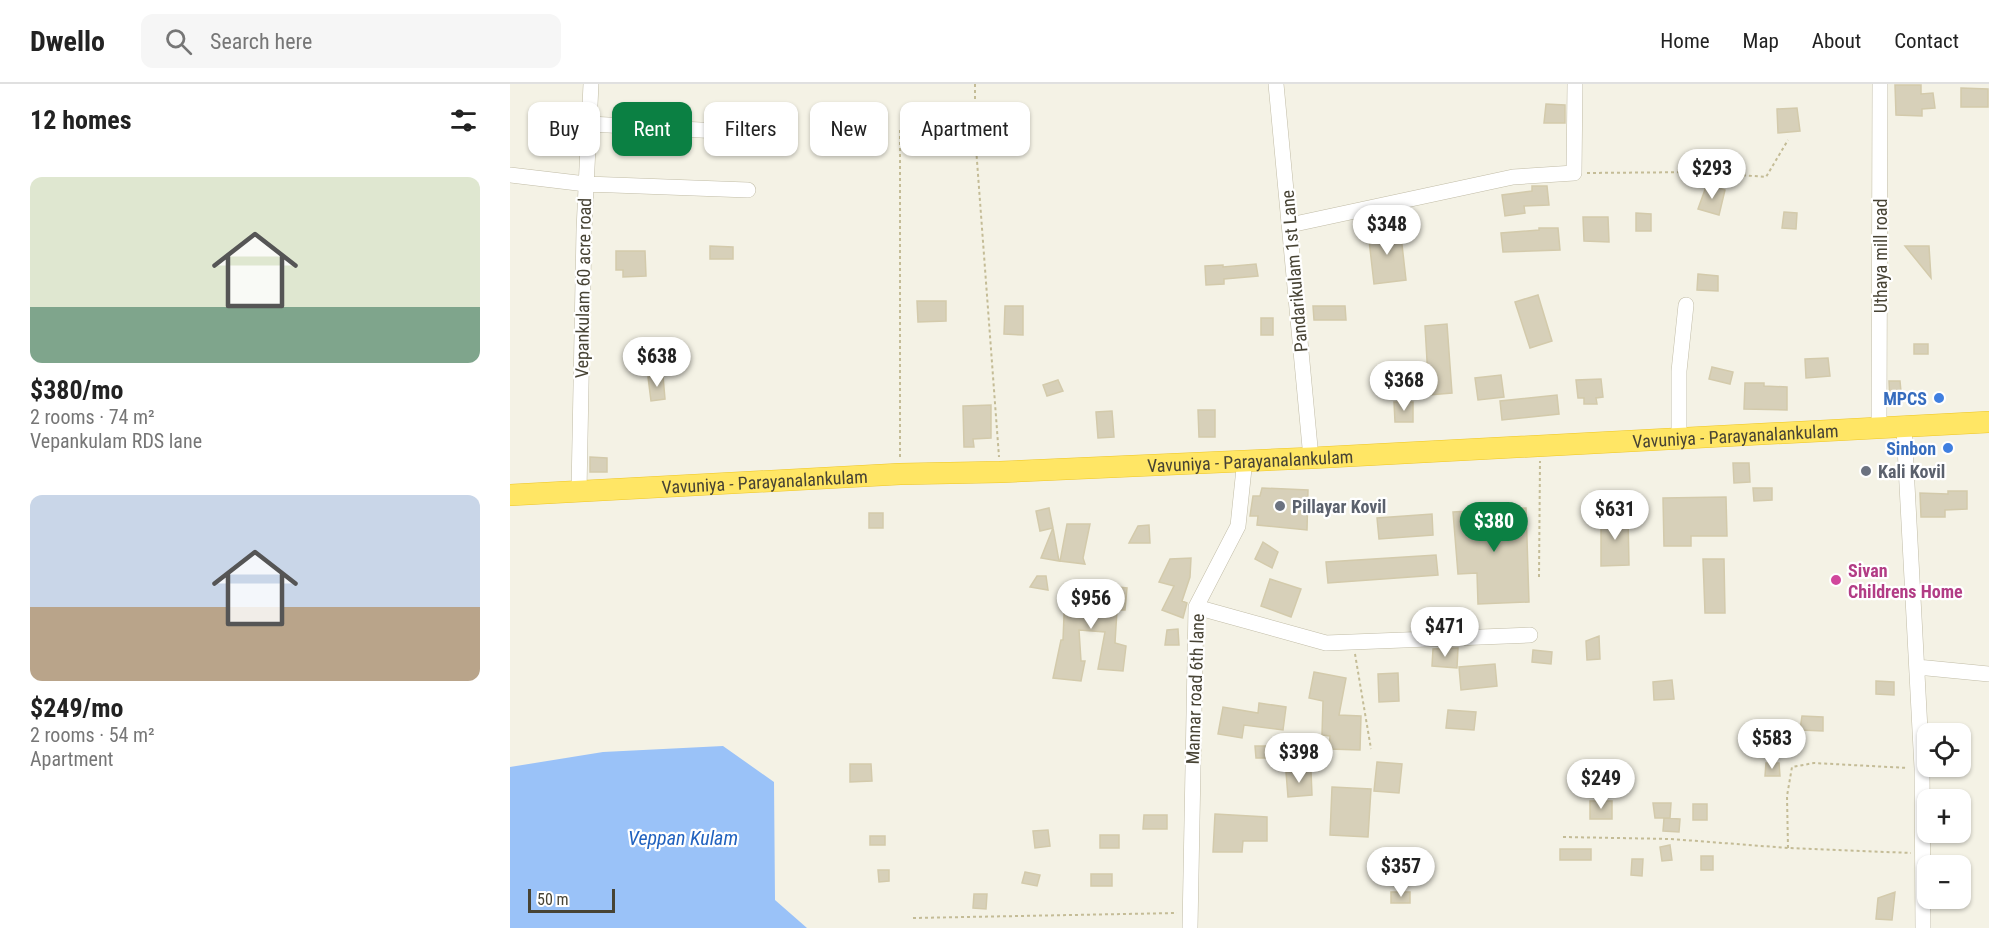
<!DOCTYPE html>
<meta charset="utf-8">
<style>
:root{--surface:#fff;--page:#f6f6f6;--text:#222;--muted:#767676;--line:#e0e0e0;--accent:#0b8043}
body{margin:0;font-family:"Roboto Condensed",sans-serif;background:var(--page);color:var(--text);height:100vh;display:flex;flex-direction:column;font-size:22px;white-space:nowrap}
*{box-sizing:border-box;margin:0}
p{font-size:20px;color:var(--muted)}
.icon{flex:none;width:33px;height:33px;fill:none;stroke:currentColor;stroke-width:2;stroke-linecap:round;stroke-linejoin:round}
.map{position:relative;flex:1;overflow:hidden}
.details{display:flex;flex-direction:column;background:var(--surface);width:510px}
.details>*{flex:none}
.top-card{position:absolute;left:18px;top:18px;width:570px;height:54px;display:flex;gap:12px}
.buttons{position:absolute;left:1407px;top:639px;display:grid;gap:12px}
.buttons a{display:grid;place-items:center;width:54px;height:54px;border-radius:12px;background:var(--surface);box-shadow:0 2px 4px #0004;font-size:30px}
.scale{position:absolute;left:18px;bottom:15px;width:87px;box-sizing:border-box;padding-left:6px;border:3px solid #474334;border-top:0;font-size:16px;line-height:21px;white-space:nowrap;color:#474334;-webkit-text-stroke:4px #fff;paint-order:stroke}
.price{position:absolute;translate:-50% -51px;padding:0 14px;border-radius:21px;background:#fff;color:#222;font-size:20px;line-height:39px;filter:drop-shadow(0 2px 3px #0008)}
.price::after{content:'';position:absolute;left:50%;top:36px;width:18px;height:14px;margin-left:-9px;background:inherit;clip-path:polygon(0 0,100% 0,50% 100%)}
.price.active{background:var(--accent);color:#fff}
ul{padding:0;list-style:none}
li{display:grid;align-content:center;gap:12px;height:318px;padding:0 30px}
li span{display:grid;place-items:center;height:186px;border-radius:12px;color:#555}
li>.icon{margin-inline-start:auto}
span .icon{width:108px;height:108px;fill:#fffc;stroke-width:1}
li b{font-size:26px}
h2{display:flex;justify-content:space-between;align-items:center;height:72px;padding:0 30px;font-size:26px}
.chip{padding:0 21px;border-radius:12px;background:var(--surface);box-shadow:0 2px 4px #0004;font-size:21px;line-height:54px}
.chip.active{background:var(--accent);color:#fff}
header{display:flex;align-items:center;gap:36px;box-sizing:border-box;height:84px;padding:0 30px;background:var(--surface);border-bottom:2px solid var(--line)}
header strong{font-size:28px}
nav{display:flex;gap:33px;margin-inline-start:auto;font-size:21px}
.search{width:420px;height:54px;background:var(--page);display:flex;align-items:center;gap:15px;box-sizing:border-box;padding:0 21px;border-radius:12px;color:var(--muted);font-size:22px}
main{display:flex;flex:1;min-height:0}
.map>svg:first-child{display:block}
</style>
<header>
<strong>Dwello</strong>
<div class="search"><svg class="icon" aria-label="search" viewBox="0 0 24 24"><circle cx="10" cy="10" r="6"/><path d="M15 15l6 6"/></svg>Search here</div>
<nav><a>Home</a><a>Map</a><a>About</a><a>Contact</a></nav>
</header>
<main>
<section class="details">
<h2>12 homes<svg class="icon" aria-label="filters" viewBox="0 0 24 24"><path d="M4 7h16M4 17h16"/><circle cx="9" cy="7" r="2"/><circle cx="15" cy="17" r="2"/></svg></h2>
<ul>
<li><span style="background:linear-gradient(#dfe7d0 70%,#7fa58c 0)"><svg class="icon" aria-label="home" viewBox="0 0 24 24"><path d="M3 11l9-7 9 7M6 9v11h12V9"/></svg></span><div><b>$380/mo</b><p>2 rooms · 74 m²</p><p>Vepankulam RDS lane</p></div></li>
<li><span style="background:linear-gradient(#c9d6e8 60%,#b9a48a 0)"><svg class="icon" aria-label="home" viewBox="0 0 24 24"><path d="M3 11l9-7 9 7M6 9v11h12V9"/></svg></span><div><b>$249/mo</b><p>2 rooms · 54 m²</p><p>Apartment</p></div></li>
</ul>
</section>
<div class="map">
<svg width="1479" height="844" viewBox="0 0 1479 844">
<rect width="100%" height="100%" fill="#f4f2e5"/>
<path fill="#9ac2f8" d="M213,662L264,698L265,816L297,844H0V683L93,668Z"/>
<path fill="#d7d0b9" stroke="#d3caab" stroke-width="1.5" d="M1385,1H1411V10L1423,9L1425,24L1412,25V32L1386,31Z
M1451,4L1478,5V23H1451Z
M1036,20L1055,21V39H1034Z
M1287,24L1290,47L1268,49L1267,25Z
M47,42H66L65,66H46Z
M479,49H495V63H479Z
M1197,100L1215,106L1209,131L1188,125Z
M1022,102H1037L1039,121L1014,122L1015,129L995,132L992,111L1022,107Z
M1274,128L1287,129L1286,145L1272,144Z
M1126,129L1141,130V147H1126Z
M1073,133H1098L1099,158L1074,157Z
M890,143L896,196L864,200L858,147Z
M1029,144H1048L1050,166L993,168L991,149L1029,146Z
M200,162L223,163V175H200Z
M1395,162H1419L1421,194Z
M106,167H135L136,192L113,193V186H106Z
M746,180L748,192L714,195V200L696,201L695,182L713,181V183Z
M1188,190L1208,192V207L1187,206Z
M1028,211L1042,257L1020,264L1005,218Z
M407,217H436V237L408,238Z
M495,222H513V251L494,250Z
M803,222H835L836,236H804Z
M751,234H763V251H751Z
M937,240L942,309L919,311L915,242Z
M1404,260H1418V270H1404Z
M1318,274L1320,292L1296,294L1295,275Z
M1202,283L1223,288L1220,300L1199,295Z
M991,291L994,313L968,316L965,294Z
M153,292L155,315L141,317L138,293Z
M1091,295L1093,313L1086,314L1087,320H1074V314H1068L1066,296Z
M548,296L553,307L537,312L533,301Z
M1379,297H1390L1392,318H1380Z
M1235,299H1254V302L1277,303V326L1234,325Z
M1047,311L1049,330L992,336L990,317Z
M884,318H903V338H885Z
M481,321V354L463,355L464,363H454L453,322Z
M688,326H705V353H689Z
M602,327L604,353L588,354L586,328Z
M80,373L97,374V388H80Z
M1223,379H1239L1240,398L1224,399Z
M752,404L798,406L797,446L747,441L748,432H740L743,412H750Z
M1243,404H1262V416L1244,417Z
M1438,407H1457V425L1435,426V433H1411L1410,409L1438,410Z
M1216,413L1217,452H1181V462H1154L1153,414Z
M539,424L543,444L530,447L526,427Z
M1016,424L1019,518L968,520L967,489L948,490L943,428Z
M359,429H373V444H359Z
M922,430L923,451L869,455L867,434Z
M1091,432H1118L1119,481L1091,482Z
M557,440H580L573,474L575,480L550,477Z
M639,441L640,459H619L628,442Z
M543,444L549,477L531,474Z
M753,458L768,468L762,484L745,475Z
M926,471L928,491L818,499L816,478Z
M681,474L680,493L672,517L677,519L673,534L652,526L664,502L649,498L660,475Z
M1193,475H1214L1215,529H1195Z
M527,492H536L538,506L520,503Z
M760,495L791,505L781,533L751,522Z
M589,501L617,504L615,526H607L605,559L616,562L613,587L588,585L595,548L569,546L571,577H575L571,597L543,594L551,556H553L555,507L590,510Z
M668,545L669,561H655L657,546Z
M1089,552L1090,575L1077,576L1076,557Z
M948,564L947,584L922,582L923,565Z
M1023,566L1042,568L1041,580L1022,578Z
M985,580L987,602L951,606L949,583Z
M804,588L836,594L829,631L851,632L850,666L819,665L820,652L812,651L813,617L799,614Z
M888,589L889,617L869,618L868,590Z
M1162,596L1164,615L1144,616L1143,598Z
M1366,597L1384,598V611L1366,610Z
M749,619L776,623L773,646L734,641L732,654L708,650L713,623L748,629Z
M938,626L966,628L964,646L936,644Z
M1292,632L1313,633V647L1290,646Z
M1247,644H1261V654H1245Z
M745,662H765V674H746Z
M867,678L892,680L889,709L864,707Z
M1256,679H1269L1270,692H1255Z
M340,680H361L362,697L340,698Z
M801,687L802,711L778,713L776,688Z
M822,703L861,705L858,753L820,751Z
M1080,717H1102V735H1080Z
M1143,719H1161L1160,734H1145Z
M1183,720H1197V736H1183Z
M705,730L757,733V757H733L732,768H703Z
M634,731H657V745H633Z
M1154,734L1170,735L1169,748L1153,747Z
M538,746L540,762L525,764L523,747Z
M590,751H609V764H590Z
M360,752H375V761H360Z
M1160,761L1162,776L1152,777L1150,763Z
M1050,765H1081V776H1050Z
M1191,772H1203V786H1191Z
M1122,775H1133L1132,792L1121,791Z
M368,786H379V797L369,798Z
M515,788L530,791L527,802L512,799Z
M581,790H602V802H581Z
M881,808H900V819H881Z
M1385,808L1382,836L1366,835L1368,814Z
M464,810H477L476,825L463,824Z"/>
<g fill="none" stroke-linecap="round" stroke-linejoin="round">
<defs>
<path id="minor" d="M766,0L801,374
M80,40L227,48
M0,91L76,100L238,106
M780,141L1003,93L1064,89L1065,0
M1369,344L1370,0
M1394,344L1412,684L1413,844
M1169,354V287L1176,221
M69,407L74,146L81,0
M686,523L816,559L1020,551
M1407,583L1479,590
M680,844L686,523L728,442L735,375"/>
<g id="highway">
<path id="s1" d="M0,411L390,390L490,388L801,374L1479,338"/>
</g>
</defs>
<use href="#minor" stroke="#c1bca6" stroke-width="16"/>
<use href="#highway" stroke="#eec625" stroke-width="22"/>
<path stroke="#c4bc96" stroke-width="2" stroke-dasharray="3 3" stroke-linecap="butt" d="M465,0V50L489,373
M390,46V373
M1077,89L1193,88L1256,93L1278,56
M1029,493L1030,377
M845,570L861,665
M1053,753L1161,755L1278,764L1401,769
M1278,764L1277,712L1282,683L1304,679L1398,684
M403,834L667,829"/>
<use href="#minor" stroke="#fff" stroke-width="15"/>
<use href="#highway" stroke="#ffe665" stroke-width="21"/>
</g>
<g fill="#3f7fe0" stroke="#fff" stroke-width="2">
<circle cx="1429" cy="314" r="6"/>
<circle cx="1438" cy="364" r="6"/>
</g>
<g fill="#6b7280" stroke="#fff" stroke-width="2">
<circle cx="1356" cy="387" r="6"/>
<circle cx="770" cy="422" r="6"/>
</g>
<circle fill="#d1479c" stroke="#fff" stroke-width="2" cx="1326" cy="496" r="6"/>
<g text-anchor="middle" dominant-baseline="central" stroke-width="4.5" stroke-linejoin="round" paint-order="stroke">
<g font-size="18" fill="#474334" stroke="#fff">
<text transform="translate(1370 172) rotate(-90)">Uthaya mill road</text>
<text transform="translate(784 187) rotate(-95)">Pandarikulam 1st Lane</text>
<text transform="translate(73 204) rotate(-89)">Vepankulam 60 acre road</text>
<text stroke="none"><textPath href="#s1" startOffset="1227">Vavuniya - Parayanalankulam</textPath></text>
<text stroke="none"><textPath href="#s1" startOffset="741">Vavuniya - Parayanalankulam</textPath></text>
<text stroke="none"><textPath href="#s1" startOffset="255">Vavuniya - Parayanalankulam</textPath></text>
<text transform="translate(685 605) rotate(-88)">Mannar road 6th lane</text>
</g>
<g font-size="18" font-weight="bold" fill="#366cbe" stroke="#fff" text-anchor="end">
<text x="1417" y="314">MPCS</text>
<text x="1426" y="364">Sinbon</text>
</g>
<g font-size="18" font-weight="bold" fill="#5b616d" stroke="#fff" text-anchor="start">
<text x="1368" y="387">Kali Kovil</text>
<text x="782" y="422">Pillayar Kovil</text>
</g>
<g font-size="18" font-weight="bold" fill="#b23c85" stroke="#fff" text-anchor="start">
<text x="1338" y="486">Sivan<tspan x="1338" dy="21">Childrens Home</tspan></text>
</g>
<g font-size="20" font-style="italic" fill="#2162bf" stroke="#fff">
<text x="173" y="754">Veppan Kulam</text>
</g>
</g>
</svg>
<div class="buttons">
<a><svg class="icon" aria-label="locate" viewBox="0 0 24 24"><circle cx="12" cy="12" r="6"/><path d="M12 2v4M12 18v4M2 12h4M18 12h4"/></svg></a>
<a>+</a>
<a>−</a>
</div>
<div class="scale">50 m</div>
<b class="price" style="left:1202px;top:116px">$293</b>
<b class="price" style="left:877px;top:172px">$348</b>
<b class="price" style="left:147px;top:304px">$638</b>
<b class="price" style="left:894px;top:328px">$368</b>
<b class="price" style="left:1105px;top:457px">$631</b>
<b class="price active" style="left:984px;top:469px">$380</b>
<b class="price" style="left:581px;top:546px">$956</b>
<b class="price" style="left:935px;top:574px">$471</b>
<b class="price" style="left:1262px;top:686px">$583</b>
<b class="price" style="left:789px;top:700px">$398</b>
<b class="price" style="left:1091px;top:726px">$249</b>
<b class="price" style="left:891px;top:814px">$357</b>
<div class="top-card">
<a class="chip">Buy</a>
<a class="chip active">Rent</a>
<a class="chip">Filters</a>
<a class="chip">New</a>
<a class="chip">Apartment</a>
</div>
</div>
</main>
